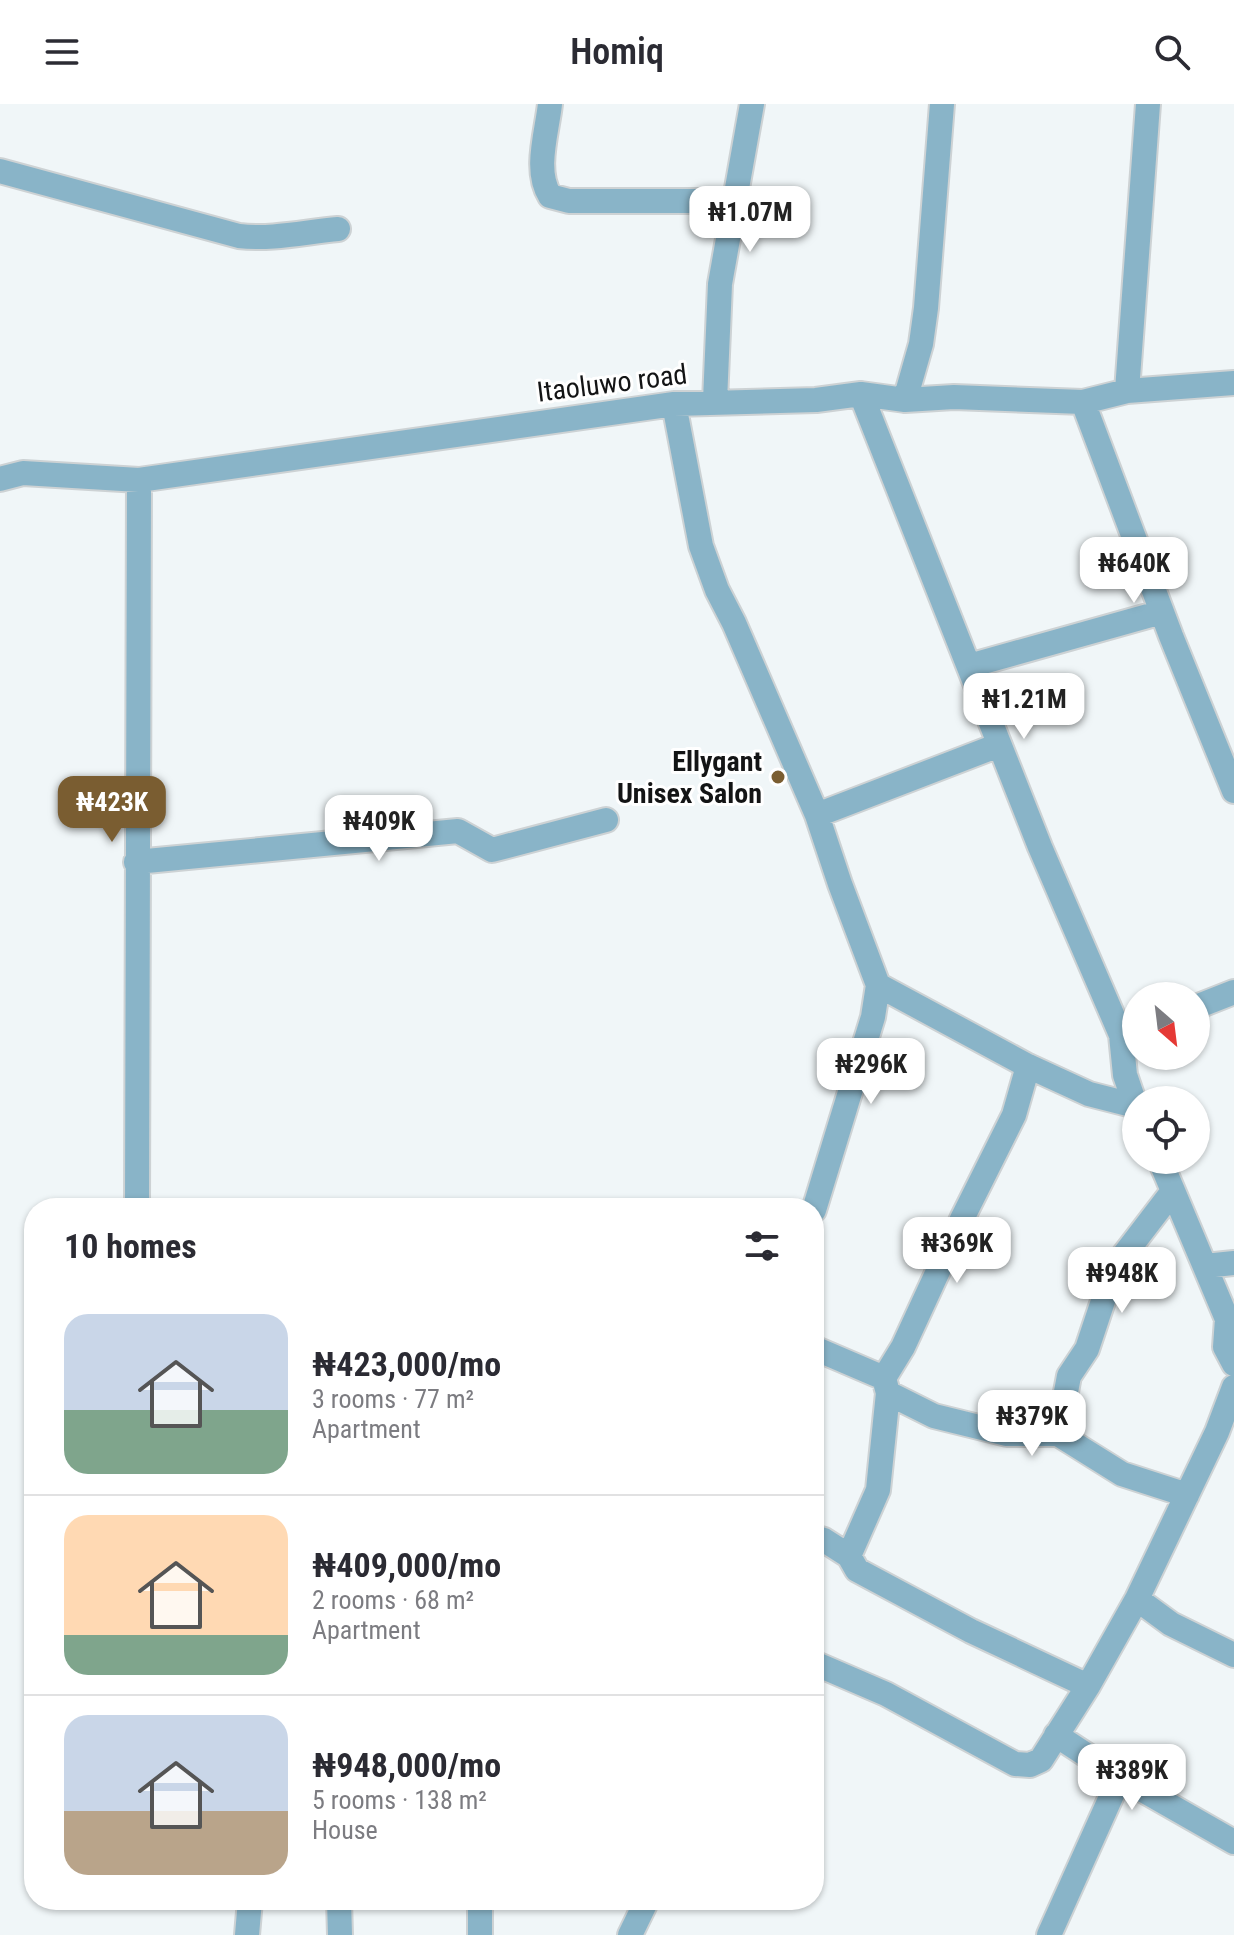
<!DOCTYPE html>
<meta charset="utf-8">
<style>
:root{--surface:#fff;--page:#f2f2f3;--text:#2b2b33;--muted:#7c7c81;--line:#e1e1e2;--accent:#7a5d31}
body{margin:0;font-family:"Roboto Condensed",sans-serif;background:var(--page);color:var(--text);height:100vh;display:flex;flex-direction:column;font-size:30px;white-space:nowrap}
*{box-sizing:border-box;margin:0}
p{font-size:26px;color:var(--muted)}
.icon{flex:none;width:44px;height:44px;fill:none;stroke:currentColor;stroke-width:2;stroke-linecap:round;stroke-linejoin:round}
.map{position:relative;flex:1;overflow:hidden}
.sheet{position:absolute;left:24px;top:1094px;width:800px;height:712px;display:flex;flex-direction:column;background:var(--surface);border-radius:32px;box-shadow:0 2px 6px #0004}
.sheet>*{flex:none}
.needle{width:52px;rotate:152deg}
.fabs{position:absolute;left:1122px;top:878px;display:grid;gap:16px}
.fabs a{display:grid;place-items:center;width:88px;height:88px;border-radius:50%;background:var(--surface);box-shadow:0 2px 6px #0004;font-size:40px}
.price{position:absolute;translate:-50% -68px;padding:0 18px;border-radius:16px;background:#fff;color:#222;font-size:26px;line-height:52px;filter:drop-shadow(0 2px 4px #0008)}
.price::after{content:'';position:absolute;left:50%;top:48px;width:24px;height:18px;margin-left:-12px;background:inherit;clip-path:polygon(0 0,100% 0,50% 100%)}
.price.current{background:var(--accent);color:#fff}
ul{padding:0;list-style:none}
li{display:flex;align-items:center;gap:24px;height:200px;padding:0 40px}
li+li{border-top:2px solid var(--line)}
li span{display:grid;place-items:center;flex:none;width:224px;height:160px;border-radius:24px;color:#555}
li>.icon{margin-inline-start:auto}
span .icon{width:96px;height:96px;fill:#fffc;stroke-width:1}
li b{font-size:34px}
h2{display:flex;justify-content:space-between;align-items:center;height:96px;padding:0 40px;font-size:34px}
header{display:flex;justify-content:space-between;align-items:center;height:104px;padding:0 40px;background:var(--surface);font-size:36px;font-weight:600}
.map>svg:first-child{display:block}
</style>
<header><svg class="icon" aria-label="menu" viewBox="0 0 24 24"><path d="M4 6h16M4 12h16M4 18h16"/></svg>Homiq<svg class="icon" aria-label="search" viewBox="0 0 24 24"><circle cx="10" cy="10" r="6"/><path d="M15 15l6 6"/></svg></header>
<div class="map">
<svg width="1234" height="1831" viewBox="0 0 1234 1831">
<rect width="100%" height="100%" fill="#f0f6f8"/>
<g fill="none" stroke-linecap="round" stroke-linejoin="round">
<defs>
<path id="minor" d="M550,0C547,28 534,67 550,92L569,97H734
M0,67L239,132C271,136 305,128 338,125
M1127,287L1148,0
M861,290L1040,743L1121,931L1125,971L1136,1003
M905,296L921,240L926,204L942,0
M715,297L720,180L752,0
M1083,298L1171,532L1234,687
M674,300L701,442L717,486L734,519L817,711L840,780L878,881L1028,962L1089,990L1136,1002
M0,375L23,369L139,376L674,300L816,296L861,290L905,296L954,293L1083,298L1127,287L1234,279
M969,562L1162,508
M817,711L999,641
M136,758L458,727L492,746L606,716
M1196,903L1234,888
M1160,1056L1227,1215L1225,1243L1234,1260
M137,1104L139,376
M814,1106L873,913L878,881
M1205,1162L1234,1159
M814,1244L884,1274L903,1243L963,1113L1014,1011L1028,962
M884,1274L888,1289L878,1386L849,1452L857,1466L971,1527L1088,1582
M888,1289L934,1312L1007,1330H1058L1122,1370L1187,1391
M1058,1330L1069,1272L1087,1245L1114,1164L1173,1087
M814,1433L824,1436L849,1452
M1137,1495L1171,1520L1234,1551
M814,1559L886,1590L1015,1660L1030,1661L1041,1656L1088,1582L1137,1495L1217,1328L1234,1283
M1056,1631L1120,1673L1234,1738
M339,1796L340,1831
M480,1796V1831
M247,1831L250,1796
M630,1831L647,1796
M1049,1831L1120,1673"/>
</defs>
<use href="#minor" stroke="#cdd2d4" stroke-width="28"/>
<use href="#minor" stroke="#89b4c8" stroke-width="24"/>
</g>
<circle fill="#7a5d31" stroke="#fff" stroke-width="3" cx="778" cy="673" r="8"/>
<g text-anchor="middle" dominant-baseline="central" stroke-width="6" stroke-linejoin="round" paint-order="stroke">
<g font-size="28" fill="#131415" stroke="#fff">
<text transform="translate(612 279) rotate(-7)">Itaoluwo road</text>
</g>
<g font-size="28" font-weight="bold" fill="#131415" stroke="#fff" text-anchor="end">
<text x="762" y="657">Ellygant<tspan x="762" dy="32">Unisex Salon</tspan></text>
</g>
</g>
</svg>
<div class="fabs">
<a><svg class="needle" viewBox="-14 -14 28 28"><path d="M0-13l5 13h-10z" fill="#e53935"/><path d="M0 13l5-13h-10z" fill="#7c7c81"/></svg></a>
<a><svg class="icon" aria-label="locate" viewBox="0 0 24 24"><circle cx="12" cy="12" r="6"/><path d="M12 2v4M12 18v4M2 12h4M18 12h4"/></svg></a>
</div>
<b class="price" style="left:750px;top:150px">₦1.07M</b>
<b class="price" style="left:1134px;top:501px">₦640K</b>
<b class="price" style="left:1024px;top:637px">₦1.21M</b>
<b class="price current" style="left:112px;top:740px">₦423K</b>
<b class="price" style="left:379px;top:759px">₦409K</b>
<b class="price" style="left:871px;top:1002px">₦296K</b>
<b class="price" style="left:957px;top:1181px">₦369K</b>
<b class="price" style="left:1122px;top:1211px">₦948K</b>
<b class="price" style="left:1032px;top:1354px">₦379K</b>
<b class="price" style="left:1132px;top:1708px">₦389K</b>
<section class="sheet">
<h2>10 homes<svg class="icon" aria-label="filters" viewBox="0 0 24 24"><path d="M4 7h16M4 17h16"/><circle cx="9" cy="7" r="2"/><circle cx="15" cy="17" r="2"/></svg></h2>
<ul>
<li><span style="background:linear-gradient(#c9d6e8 60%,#7fa58c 0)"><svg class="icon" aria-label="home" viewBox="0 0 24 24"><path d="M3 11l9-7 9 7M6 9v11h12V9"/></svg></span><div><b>₦423,000/mo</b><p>3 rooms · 77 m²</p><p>Apartment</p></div></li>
<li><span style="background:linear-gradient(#ffd9b3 75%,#7fa58c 0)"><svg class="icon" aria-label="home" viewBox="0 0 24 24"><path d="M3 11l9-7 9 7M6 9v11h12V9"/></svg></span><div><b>₦409,000/mo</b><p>2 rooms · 68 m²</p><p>Apartment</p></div></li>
<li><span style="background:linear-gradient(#c9d6e8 60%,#b9a48a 0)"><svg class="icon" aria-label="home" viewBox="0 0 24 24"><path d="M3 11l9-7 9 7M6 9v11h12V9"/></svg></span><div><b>₦948,000/mo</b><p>5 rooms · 138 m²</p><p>House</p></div></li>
</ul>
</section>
</div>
